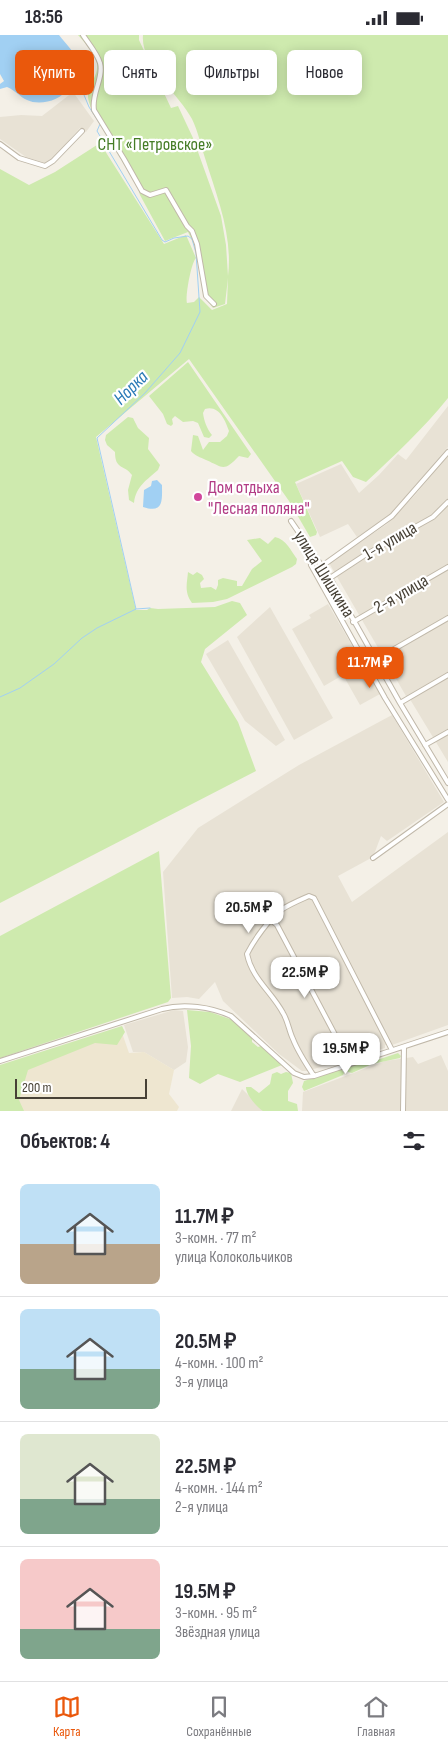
<!DOCTYPE html>
<html lang="ru">
<meta charset="utf-8">
<style>
:root{--surface:#fff;--page:#f2f2f3;--text:#2b2b33;--muted:#7c7c81;--line:#e1e1e2;--accent:#ea580c}
body{margin:0;font-family:"Sofia Sans Condensed",sans-serif;background:var(--page);color:var(--text);height:100vh;display:flex;flex-direction:column;font-size:19px;white-space:nowrap}
*{box-sizing:border-box;margin:0}
p{font-size:16px;color:var(--muted)}
.icon{flex:none;width:28px;height:28px;fill:none;stroke:currentColor;stroke-width:2;stroke-linecap:round;stroke-linejoin:round}
.map{position:relative;height:1076px;overflow:hidden}
.details{display:flex;flex-direction:column;background:var(--surface);flex:1}
.details>*{flex:none}
.hud{position:absolute;left:15px;top:15px;width:419px;height:45px;display:flex;gap:10px}
.scale{position:absolute;left:15px;bottom:12px;width:132px;box-sizing:border-box;padding-left:5px;border:2px solid #474136;border-top:0;font-size:14px;line-height:18px;white-space:nowrap;color:#474136;-webkit-text-stroke:4px #fff;paint-order:stroke}
.price{position:absolute;translate:-50% -42px;padding:0 11px;border-radius:10px;background:#fff;color:#222;font-size:16px;line-height:32px;filter:drop-shadow(0 1px 2px #0008)}
.price::after{content:'';position:absolute;left:50%;top:30px;width:15px;height:11px;margin-left:-8px;background:inherit;clip-path:polygon(0 0,100% 0,50% 100%)}
.price.active{background:var(--accent);color:#fff}
ul{padding:0;list-style:none}
li{display:flex;align-items:center;gap:15px;height:125px;padding:0 20px}
li+li{border-top:1px solid var(--line)}
li span{display:grid;place-items:center;flex:none;width:140px;height:100px;border-radius:8px;color:#555}
li>.icon{margin-inline-start:auto}
span .icon{width:60px;height:60px;fill:#fffc;stroke-width:1}
li b{font-size:21px}
h2{display:flex;justify-content:space-between;align-items:center;height:60px;padding:0 20px;font-size:21px}
.chip{padding:0 18px;border-radius:8px;background:var(--surface);box-shadow:0 2px 12px #0003;font-size:18px;line-height:45px}
.chip.active{background:var(--accent);color:#fff}
.status{display:flex;justify-content:space-between;align-items:center;height:35px;padding:0 25px;background:var(--surface);direction:ltr}
.status svg{height:14px;fill:currentColor}
.tabs{display:flex;justify-content:space-around;align-items:center;height:70px;border-top:1px solid var(--line);background:var(--surface);font-size:14px;color:var(--muted)}
.tabs a{display:grid;justify-items:center;gap:2px}
.tabs .active{color:var(--accent)}
.map>svg:first-child{display:block}
</style>
<div class="status"><b>18:56</b><svg viewBox="0 0 49 12"><path d="M0 12V9h3v3zM5 12V6h3v6zM10 12V3h3v9zM15 12V0h3v12zM26 1h20v11H26zM47 4h2v5h-2z"/></svg></div>
<div class="map">
<svg width="448" height="1076" viewBox="0 0 448 1076">
<rect width="100%" height="100%" fill="#f4f0e7"/>
<path fill="#e8e2d5" d="M73,57L94,86L86,97L80,93L48,129L26,122L0,104V82L21,80L42,81Z
M448,371V412L387,483L357,502L348,489L320,502L296,449L341,429L359,458L379,440L398,419L406,425Z
M448,420V727L408,661H406L329,528L387,489L415,460Z
M328,569L380,659L360,670L343,640L324,651L292,594L311,583L309,580Z
M270,572L333,683L294,705L237,602Z
M228,605L285,705L276,711L245,686L206,619Z
M392,680L444,767L387,806L381,801L373,822L338,841L352,867L448,797V990L392,1010L390,1009L385,1010V1013L307,1036H302L279,1019L223,966L215,947L199,964L187,962L172,963L163,837L198,793L299,730Z
M174,975L183,976L188,1012L186,1027L174,1035L144,1017H133L124,990Z
M441,1020L448,1036V1076H302L303,1057L385,1026L413,1022L418,1029Z
M242,1054L265,1076H231Z"/>
<path fill="#eee6d0" d="M120,992L129,1018L144,1017L174,1035L169,1059L179,1072L177,1076H6L19,1027Z"/>
<path fill="#ceeaae" d="M78,0H139V5L171,73L178,71L193,103L221,181L226,210L228,241C233,200 217,162 205,123C201,111 198,96 192,84C179,59 140,29 143,0H448V363C423,394 395,420 366,447L353,442L342,426L295,447L317,497L316,500L310,502L289,466L189,324L96,402L136,575H147L150,573L158,574L215,572L232,566L240,568L247,580L205,614L201,627L238,687L256,736L0,868V134L29,150L55,137L100,108L164,209L186,200L196,223C191,228 185,262 187,268L194,267L199,262L212,275L227,269L228,243L225,269L213,273L204,261L195,212L188,197L165,206L140,160L138,153L93,77C90,71 86,62 89,55C92,45 100,37 96,25C93,16 84,7 78,0Z
M188,327L251,419L248,423L239,421C223,438 223,432 206,425C200,422 195,421 191,416L193,400L198,401L203,415L209,407H220L227,401L229,396C225,385 219,370 205,374L203,378C204,386 207,394 212,400L209,403L204,402L198,388L193,386L183,387L175,381L172,384L173,389L171,391L167,389L163,379L149,361Z
M128,382L133,383L138,393L149,403L148,414L160,430L158,435C147,445 136,451 134,468L129,465L128,455L132,440C124,429 115,435 115,417L107,410L105,405L106,400Z
M275,502C286,504 291,516 297,524L296,529L292,532L227,564L213,567L192,568C184,557 187,549 188,537L193,540L197,537L202,540L204,544L200,548L201,553L211,552L216,555L218,550V545L223,543L237,546V551H242L252,534L262,526L247,505L260,503L268,509Z
M159,816L171,963L168,967L0,1023V901Z
M187,975L210,977L233,985L252,1003V1007L258,1012L261,1011L282,1030L240,1047L218,1039L200,1049L189,1043L191,1011Z
M122,991L125,997L117,1010L95,1008L28,1035L19,1065L24,1076H0V1030Z
M398,1018L401,1021L400,1023L372,1029L352,1038L348,1037L347,1034L349,1031L367,1026L371,1027Z
M341,1034L344,1038L343,1040L304,1056L302,1052L304,1046Z
M277,1037L281,1039L286,1037L291,1038L293,1048L288,1056V1066L297,1069L298,1076H263C256,1071 246,1060 246,1052H251L259,1058L270,1049L272,1039Z"/>
<path fill="#a1d0f3" d="M0,0H59C67,10 75,18 81,29L77,43L69,45C68,48 69,51 68,53C61,66 39,71 27,65C20,62 15,55 7,52L0,54V49L4,46L0,39Z
M157,445L162,450C162,465 164,479 143,472L144,455L151,451L152,446Z"/>
<g fill="none" stroke-linecap="round" stroke-linejoin="round">
<path stroke="#a1d0f3" stroke-width="1" d="M136,574L150,573
M0,662L20,653L54,629L82,603L97,593L136,574L97,403L145,358L180,318L200,277L196,218L192,204L188,201L174,203L165,207L162,205L97,96L100,89L89,72L77,43"/>
<defs>
<path id="street" d="M83,0C88,8 97,18 100,28C104,43 91,59 94,75L124,124L142,156L150,160L166,155L187,191L192,196L197,209L206,261L214,269
M0,109L19,123L45,131L53,126L82,96
M291,486L330,543L400,668L448,748
M311,530L385,663L448,765
M322,531L392,481L448,417
M330,543L365,520L433,482L448,467
M353,587L448,532
M375,625L448,583
M400,668L448,640
M425,710L448,697
M373,823L448,769
M272,886L277,890L350,1028
M0,1026L162,974C184,968 211,972 231,981L294,1038L304,1042L314,1041L448,997
M314,1041C306,1029 298,1017 293,1004C289,996 288,986 283,978C272,957 252,944 247,919C254,905 269,884 281,875C290,869 300,865 309,861L314,863L392,1015
M403,1076L404,1012"/>
</defs>
<use href="#street" stroke="#c0b8a9" stroke-width="6"/>
<use href="#street" stroke="#fff" stroke-width="4"/>
</g>
<circle fill="#d1479c" stroke="#fff" stroke-width="2" cx="198" cy="462" r="5"/>
<g text-anchor="middle" dominant-baseline="central" stroke-width="4.5" stroke-linejoin="round" paint-order="stroke">
<g font-size="18" fill="#457c26" stroke="#fff">
<text x="155" y="109">СНТ «Петровское»</text>
</g>
<g font-size="18" fill="#b23c85" stroke="#fff" text-anchor="start">
<text x="208" y="452">Дом отдыха<tspan x="208" dy="21">"Лесная поляна"</tspan></text>
</g>
<g font-size="18" fill="#474136" stroke="#fff">
<text transform="translate(390 506) rotate(-30)">1-я улица</text>
<text transform="translate(324 539) rotate(58)">улица Шишкина</text>
<text transform="translate(401 559) rotate(-30)">2-я улица</text>
</g>
<g font-size="19" font-style="italic" fill="#2b7ab7" stroke="#fff">
<text transform="translate(131 353) rotate(-45)">Норка</text>
</g>
</g>
</svg>
<div class="scale">200 m</div>
<b class="price active" style="left:370px;top:654px">11.7M ₽</b>
<b class="price" style="left:249px;top:899px">20.5M ₽</b>
<b class="price" style="left:305px;top:964px">22.5M ₽</b>
<b class="price" style="left:346px;top:1040px">19.5M ₽</b>
<div class="hud">
<a class="chip active">Купить</a>
<a class="chip">Снять</a>
<a class="chip">Фильтры</a>
<a class="chip">Новое</a>
</div>
</div>
<section class="details">
<h2>Объектов: 4<svg class="icon" aria-label="filters" viewBox="0 0 24 24"><path d="M4 7h16M4 17h16"/><circle cx="9" cy="7" r="2"/><circle cx="15" cy="17" r="2"/></svg></h2>
<ul>
<li><span style="background:linear-gradient(#bfe0f5 60%,#b9a48a 0)"><svg class="icon" aria-label="home" viewBox="0 0 24 24"><path d="M3 11l9-7 9 7M6 9v11h12V9"/></svg></span><div><b>11.7M ₽</b><p>3-комн. · 77 m²</p><p>улица Колокольчиков</p></div></li>
<li><span style="background:linear-gradient(#bfe0f5 60%,#7fa58c 0)"><svg class="icon" aria-label="home" viewBox="0 0 24 24"><path d="M3 11l9-7 9 7M6 9v11h12V9"/></svg></span><div><b>20.5M ₽</b><p>4-комн. · 100 m²</p><p>3-я улица</p></div></li>
<li><span style="background:linear-gradient(#dfe7d0 65%,#7fa58c 0)"><svg class="icon" aria-label="home" viewBox="0 0 24 24"><path d="M3 11l9-7 9 7M6 9v11h12V9"/></svg></span><div><b>22.5M ₽</b><p>4-комн. · 144 m²</p><p>2-я улица</p></div></li>
<li><span style="background:linear-gradient(#f6c9c9 70%,#7fa58c 0)"><svg class="icon" aria-label="home" viewBox="0 0 24 24"><path d="M3 11l9-7 9 7M6 9v11h12V9"/></svg></span><div><b>19.5M ₽</b><p>3-комн. · 95 m²</p><p>Звёздная улица</p></div></li>
</ul>
</section>
<nav class="tabs">
<a class="active"><svg class="icon" aria-label="map" viewBox="0 0 24 24"><path d="M3 6l6-2 6 2 6-2v14l-6 2-6-2-6 2zM9 4v14M15 6v14"/></svg>Карта</a>
<a><svg class="icon" aria-label="saved" viewBox="0 0 24 24"><path d="M7 4h10v16l-5-4-5 4z"/></svg>Сохранённые</a>
<a><svg class="icon" aria-label="home" viewBox="0 0 24 24"><path d="M3 11l9-7 9 7M6 9v11h12V9"/></svg>Главная</a>
</nav>
